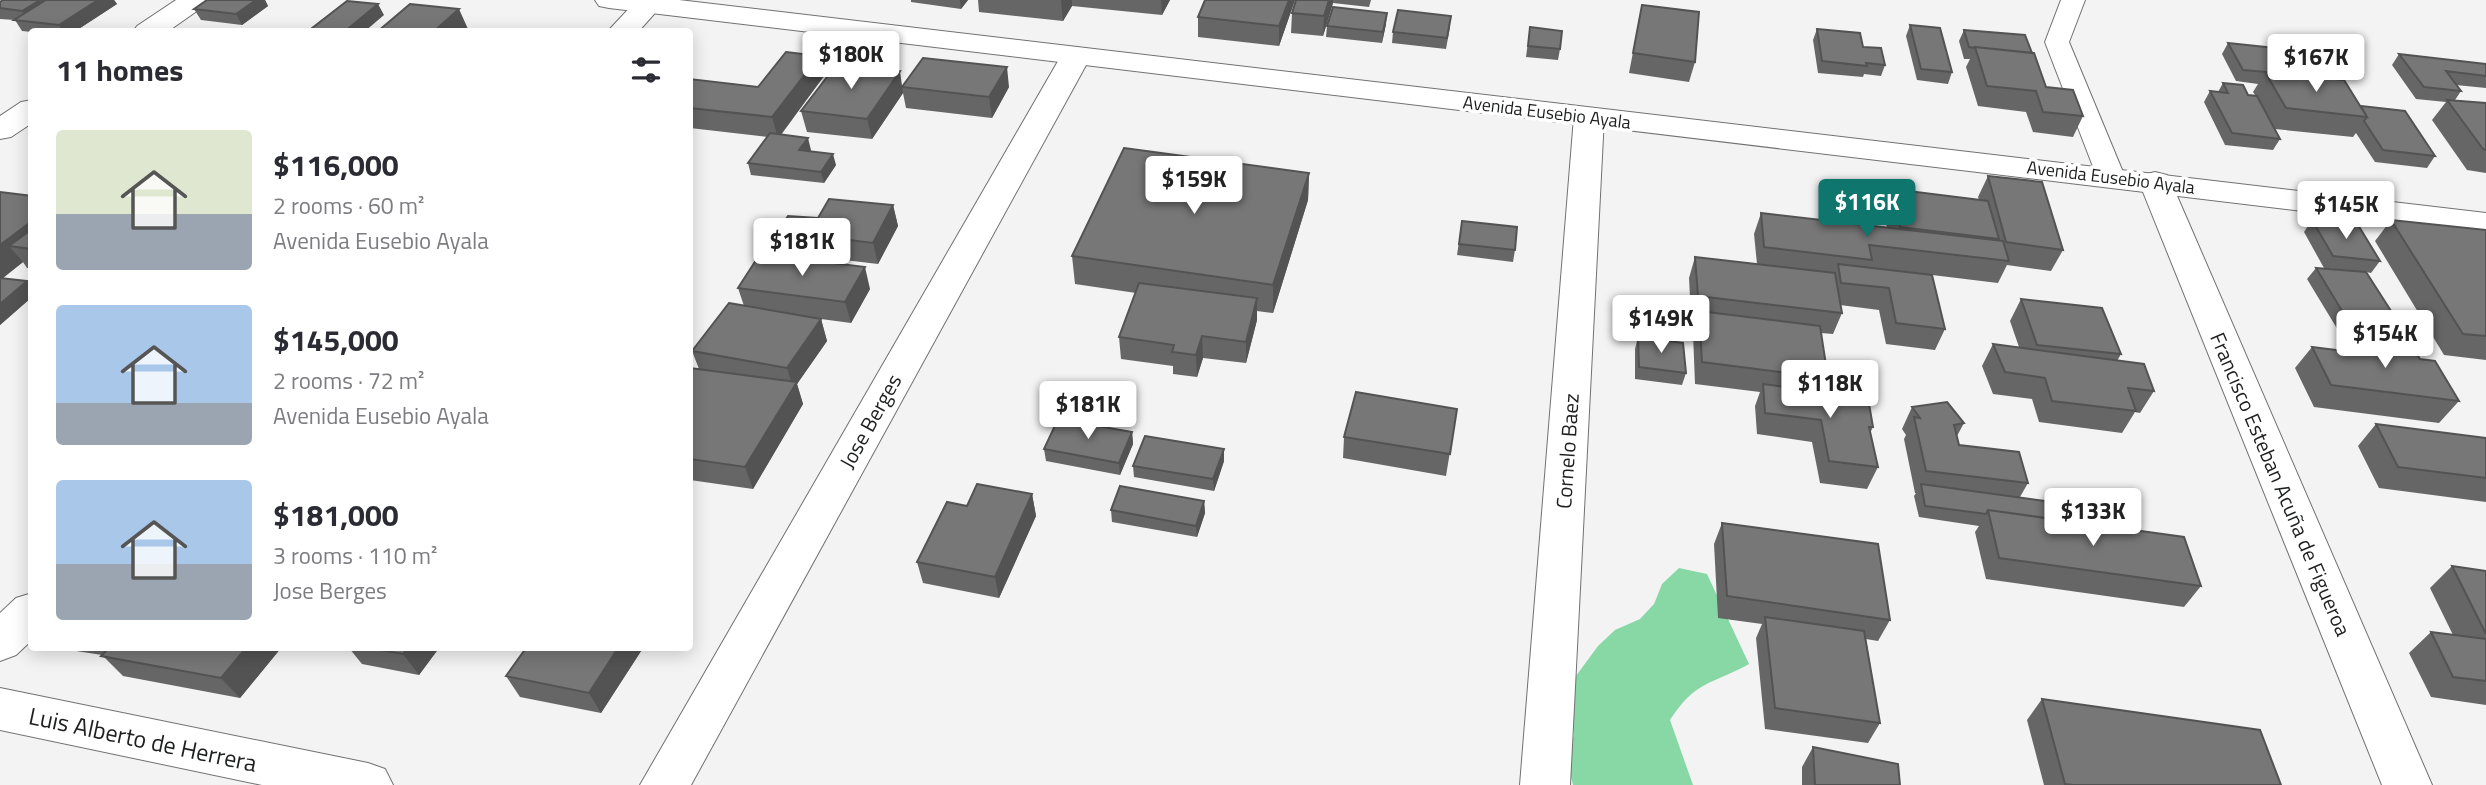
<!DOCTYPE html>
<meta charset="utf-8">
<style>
:root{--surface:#fff;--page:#f7f7f7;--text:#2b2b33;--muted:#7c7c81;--accent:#0f766e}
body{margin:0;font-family:"Titillium Web",sans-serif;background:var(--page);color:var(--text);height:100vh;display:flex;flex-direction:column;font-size:26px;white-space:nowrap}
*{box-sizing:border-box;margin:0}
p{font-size:23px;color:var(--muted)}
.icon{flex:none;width:38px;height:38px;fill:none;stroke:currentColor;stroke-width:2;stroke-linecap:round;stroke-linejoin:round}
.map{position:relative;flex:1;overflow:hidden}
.side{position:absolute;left:28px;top:28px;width:665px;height:623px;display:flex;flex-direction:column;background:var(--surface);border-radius:7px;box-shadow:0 4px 18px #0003}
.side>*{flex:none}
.price{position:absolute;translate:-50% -60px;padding:0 16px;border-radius:7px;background:#fff;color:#222;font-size:23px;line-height:46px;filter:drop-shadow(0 2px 4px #0008)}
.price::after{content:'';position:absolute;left:50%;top:42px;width:21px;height:16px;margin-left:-10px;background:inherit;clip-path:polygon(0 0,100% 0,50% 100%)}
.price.selected{background:var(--accent);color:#fff}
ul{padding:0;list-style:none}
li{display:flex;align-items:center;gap:21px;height:175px;padding:0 28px}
li span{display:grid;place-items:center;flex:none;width:196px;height:140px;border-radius:7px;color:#555}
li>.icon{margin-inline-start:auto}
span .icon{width:84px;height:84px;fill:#fffc;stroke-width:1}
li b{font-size:30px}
h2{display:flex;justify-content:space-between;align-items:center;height:84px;padding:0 28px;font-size:30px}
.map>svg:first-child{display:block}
</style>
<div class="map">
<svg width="2486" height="785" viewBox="0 0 2486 785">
<rect width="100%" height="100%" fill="#f3f3f4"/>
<path fill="#88d8a6" d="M1679,568L1707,574L1749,664C1711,685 1696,680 1670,720L1693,785H1573L1567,762L1574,735L1570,684L1598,646L1615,630L1640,619L1654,604L1662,584Z"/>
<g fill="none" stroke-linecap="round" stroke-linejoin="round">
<defs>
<path id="service" d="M2061,0H2085L2069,42L2125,177L2121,183L2111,185L2101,183L2097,177L2045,42Z"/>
<path id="minor" d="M176,0H208L204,6L167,32H133L137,26Z
M637,0H660L663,4L638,32H607Z
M1076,47L1086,50L1091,56L691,785H640L1061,56L1066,50Z
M32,100V123L11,137L0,139V116L21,102Z
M1589,108L1600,110L1604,117L1570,785H1520L1574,117L1578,110Z
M2155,172L2167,175L2171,182L2432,785H2382L2139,182L2143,175Z
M32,593V640L16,655L0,661V613L16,598Z
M0,688L368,763L385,769L393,785H262L0,730Z"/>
<path id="tertiary" d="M595,0H679L2486,213V233L609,8L599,6Z"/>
</defs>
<use href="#service" stroke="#707172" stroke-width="2"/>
<use href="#minor" stroke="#707172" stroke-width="2"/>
<use href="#tertiary" stroke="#707172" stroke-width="2"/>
<use href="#service" fill="#fff" fill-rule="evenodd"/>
<use href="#minor" fill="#fff" fill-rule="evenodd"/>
<use href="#tertiary" fill="#fff" fill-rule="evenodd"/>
</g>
<path fill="#676667" d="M3,0H114L117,4L74,32H32L22,31L15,20L0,19V2Z
M207,0H265L268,6L242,25L201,20L194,9Z
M911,0H968L961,9L911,2Z
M978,0H1170L1162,15L1072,6L1063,21L979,12Z
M1205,0H1295L1279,46L1198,37V17Z
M1296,0H1371L1369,7L1333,3L1323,36L1291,33L1292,13Z
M1642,5L1695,62L1689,82L1629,73Z
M1386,24L1382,43L1326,37L1327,26Z
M1910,25L1952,72L1948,84L1917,80L1906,36Z
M1450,27L1446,49L1392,43L1393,32Z
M1530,27L1560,49L1558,60L1526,57Z
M1817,29L1863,47L1885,65L1881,76L1864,74L1863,77L1818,73L1813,40Z
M1964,30L2032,53L2046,87L2083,116L2073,137L2033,132L2026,112L1978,106L1966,67L1970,59H1964L1959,41Z
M2228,43L2290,74L2361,106L2435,156L2427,168L2375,162L2356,133L2353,137L2275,129L2280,139L2273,150L2225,145L2204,102L2210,91L2218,92L2223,83L2248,95H2255L2253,92L2258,84L2236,81L2222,54Z
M2399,54L2486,64V88L2456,85L2461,91L2455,100L2486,103V173L2467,170L2432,120L2446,102L2416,99L2392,65Z
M824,76L781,135L811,150L810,151L836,165L824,183L751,175L748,163L768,137L690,128V79L758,87Z
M903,86L1009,87L992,118L906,108L903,93L872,139L807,132L801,111Z
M1309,173L1308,200L1273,313L1257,311V320L1246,363L1203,358L1197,377L1173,374V366L1121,359L1119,337L1136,293L1075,284L1072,256Z
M1988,176L2063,250L2051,271L2007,265L1998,283L1932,275L1945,329L1935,350L1886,344L1879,310L1840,305L1842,313L1833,334L1821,333L1828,378L1822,392L1873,427L1870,433L1878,467L1867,489L1820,483L1812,442L1757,434L1755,406L1760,392L1695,384L1693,333L1697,318L1691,317L1689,278L1695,257L1757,264L1754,234L1761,213L1887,228L1884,211L1892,189L1979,200L1978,197Z
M0,192L32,196V268H27L23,262L2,279L27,281L32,286V297L0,325Z
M893,205L898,226L878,264L785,253L778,231L818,218Z
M2312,220L2380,261L2371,273L2366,272L2409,339L2404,344L2459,401L2439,423L2314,407L2295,368L2312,347L2342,351L2347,345L2307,279L2316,268L2356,271L2324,268L2304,232Z
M2391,220L2486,230V360L2444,355L2375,241Z
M1462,221L1515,250L1513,262L1457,255Z
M738,288L870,289L851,323L821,319L827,341L797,384L803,404L753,489L690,480V368L699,369L692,351L744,306Z
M2021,299L2121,354L2117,361L2154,391L2140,413L2135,412L2122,433L2039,422L2032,399L1993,394L1982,366L1993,344L2019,347L2010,321Z
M1638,337L1686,373L1682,385L1635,379V349Z
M1912,407L1964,423L1957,436L1959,445L2028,483L2020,497L2087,524L2201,586L2184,607L1986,579L1975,532L1979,526L1919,517L1914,496L1916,493H1915L1904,439L1906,435L1902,429Z
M1457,409L1446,476L1343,458L1344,437Z
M2376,424L2486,438V502L2379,488L2358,446Z
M1132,432L1133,444L1120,475L1046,461L1044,449Z
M1224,449V461L1214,491L1134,477L1133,466Z
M1032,494L1036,516L999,598L923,583L917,562L967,506Z
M1204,501L1205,513L1197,537L1112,522L1111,510Z
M1722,523L1890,620L1878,641L1866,639L1880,723L1868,743L1765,729L1756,638L1762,624L1718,618L1714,544Z
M2452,566L2486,571V705L2431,697L2409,653L2431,632L2453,635L2430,588Z
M57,648H281L240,698L123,676L102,655Z
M349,648H439L419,675L362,664Z
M526,648H643L601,713L520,697L506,676Z
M2042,699L2281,785H2044L2027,720Z
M1813,747L1900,785H1802V767Z"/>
<path fill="#545354" d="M40,0H65L30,22L22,11Z
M98,0H114L117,4L74,32H63L59,25Z
M256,0H265L268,6L242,25L236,14Z
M960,0H968L961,9Z
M1062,0H1072V6L1063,21L1061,1Z
M1161,0H1170L1162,15Z
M1289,0H1295L1279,46V26Z
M1329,0H1333V3L1323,36L1324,16Z
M378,4L384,15L364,32H344Z
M459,9L468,29L465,32H433Z
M1387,13L1386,24L1382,43L1383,32Z
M819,56L824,76L778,138L772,117Z
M1007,67L1009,87L992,118L989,97Z
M900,71L903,93L872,139L867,119Z
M808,138L811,150L803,161L799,150Z
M833,154L836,165L824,183L821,172Z
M1309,173L1308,200L1273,313V285Z
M893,205L898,226L878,264L873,243Z
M32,221V249L9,246L23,262L1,279L0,278V245Z
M865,267L870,289L851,323L845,302Z
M27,281L32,286V297L0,325V304Z
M1257,298V320L1246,363V342Z
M821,319L827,341L797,384L803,404L753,489L745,467L793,388L787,368Z
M1202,336L1203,358L1197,377L1196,355Z
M1132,432L1133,444L1120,475L1119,463Z
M1224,449V461L1214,491L1213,479Z
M1032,494L1036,516L999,598L995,577Z
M1204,501L1205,513L1197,537L1196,526Z
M246,648H281L240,698L221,678Z
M408,648H439L419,675L403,654Z
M618,648H643L601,713L589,693Z"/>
<path fill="#787778" stroke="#545354" stroke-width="2" d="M3,0H40L22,11L0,8V2Z
M46,0H98L59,25L14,20Z
M207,0H256L236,14L194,9Z
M1205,0H1289L1279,26L1198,17Z
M1296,0H1329L1324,16L1292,13Z
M347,1L378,4L344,32H307Z
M410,4L459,9L433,32H377Z
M1642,5L1699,12L1695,62L1633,53Z
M1333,7L1387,13L1383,32L1327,26Z
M1398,10L1451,16L1447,38L1393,32Z
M1910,25L1940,28L1952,72L1921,69Z
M1530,27L1562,31L1560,49L1528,46Z
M1817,29L1860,33L1863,47L1881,48L1885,65L1866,63L1867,66L1822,61Z
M1964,30L2025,35L2032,53L1975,47V48L1969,47Z
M2228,43L2275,48L2290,74L2243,70Z
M1975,47L2034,53L2046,87L2073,90L2083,116L2043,112L2036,91L1987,86Z
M786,52L819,56L772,117L690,108V79L758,87Z
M2399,54L2486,64V76L2446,71L2461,91L2424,87Z
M923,58L1007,67L989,97L902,87Z
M837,64L900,71L867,119L801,111Z
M2265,72L2344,80L2367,117L2286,108Z
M2223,83L2243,85L2248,95L2257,96L2280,139L2232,133L2210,91L2228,93Z
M2447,100L2486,103V150L2483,149Z
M2361,106L2405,111L2435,156L2383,150L2364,121L2367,117Z
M770,133L808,138L799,150L833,154L821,172L748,163Z
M1124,148L1309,173L1273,285L1072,256Z
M1988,176L2042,182L2063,250L2006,242Z
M1892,189L1988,201L1999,239L1900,227Z
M0,192L32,196V221L0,245Z
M829,199L893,205L873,243L778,231L788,216L818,218Z
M1761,213L2003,241L2009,261L1869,245L1872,260L1764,247Z
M2312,220L2358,225L2380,261L2333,256Z
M2391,220L2486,230V336L2463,334Z
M1462,221L1517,227L1515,250L1459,244Z
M32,229V249L9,246Z
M760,254L865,267L845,302L738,288Z
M1695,257L1835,273L1842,313L1698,296Z
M1838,264L1932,275L1945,329L1896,323L1889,288L1841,283Z
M2316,268L2366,272L2409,339L2356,334Z
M0,278L27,281L0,304Z
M1139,283L1257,298L1246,342L1202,336L1196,355L1172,352L1174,345L1119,337Z
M2021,299L2102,308L2121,354L2037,345Z
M729,303L821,319L787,368L692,351Z
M1699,311L1820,326L1828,378L1702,362Z
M1638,337L1683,343L1686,373L1639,367Z
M2352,338L2411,345L2420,359L2435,361L2459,401L2331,385L2312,347L2360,353Z
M1993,344L2144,364L2154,391L2128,388L2136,411L2052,401L2045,378L2005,372Z
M690,368L797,382L745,467L690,459Z
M1763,384L1868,398L1873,427H1869L1878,467L1829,461L1821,420L1765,413Z
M1356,392L1457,409L1450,454L1344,437Z
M1947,402L1964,423L1954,425L1959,445L2019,452L2028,483L1926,471L1914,417L1920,418L1912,407Z
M1058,419L1132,432L1119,463L1044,449Z
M2376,424L2486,438V478L2398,467Z
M1145,436L1224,449L1213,479L1133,466Z
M977,484L1032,494L995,577L917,562L947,502L967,506Z
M1921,484L2082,506L2087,524L1988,510L1986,514L1925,506Z
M1120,486L1204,501L1196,526L1111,510Z
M1988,510L2184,537L2201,586L1999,558Z
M1722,523L1878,544L1890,620L1727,596Z
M2452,566L2486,571V634Z
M1765,617L1864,631L1880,723L1775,708Z
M2431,632L2486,639V681L2453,677Z
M109,648H246L221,678L101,656Z
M368,648H408L403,654Z
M526,648H618L589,693L506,676Z
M2042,699L2260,730L2281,785H2073L2065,784Z
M1813,747L1898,764L1900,785H1815Z"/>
<g text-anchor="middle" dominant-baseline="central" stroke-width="7" stroke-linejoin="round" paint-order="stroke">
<g font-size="18" fill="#1e1f1f" stroke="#fff">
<text transform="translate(1547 112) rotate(7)">Avenida Eusebio Ayala</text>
<text transform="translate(2111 177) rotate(7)">Avenida Eusebio Ayala</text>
</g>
<g font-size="21" fill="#1e1f1f" stroke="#fff">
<text transform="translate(870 421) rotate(-61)">Jose Berges</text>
<text transform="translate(1567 451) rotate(-86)">Cornelo Baez</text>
<text transform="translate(2281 484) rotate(67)">Francisco Esteban Acuña de Figueroa</text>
</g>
<g font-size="24" fill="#1e1f1f" stroke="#fff">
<text transform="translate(143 739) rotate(12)">Luis Alberto de Herrera</text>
</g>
</g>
</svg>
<b class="price" style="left:851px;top:91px">$180K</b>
<b class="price" style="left:2316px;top:94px">$167K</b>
<b class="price" style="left:1194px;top:216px">$159K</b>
<b class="price selected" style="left:1867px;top:239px">$116K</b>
<b class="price" style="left:2346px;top:241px">$145K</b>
<b class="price" style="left:802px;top:278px">$181K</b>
<b class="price" style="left:1661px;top:355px">$149K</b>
<b class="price" style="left:2385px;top:370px">$154K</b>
<b class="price" style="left:1830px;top:420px">$118K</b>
<b class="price" style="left:1088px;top:441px">$181K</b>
<b class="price" style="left:2093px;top:548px">$133K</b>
<section class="side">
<h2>11 homes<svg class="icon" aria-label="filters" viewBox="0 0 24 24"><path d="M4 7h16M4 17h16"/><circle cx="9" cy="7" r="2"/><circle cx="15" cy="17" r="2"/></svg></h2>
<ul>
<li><span style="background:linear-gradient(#dfe7d0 60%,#9aa5b1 0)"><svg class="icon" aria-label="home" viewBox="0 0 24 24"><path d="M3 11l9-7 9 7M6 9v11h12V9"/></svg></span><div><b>$116,000</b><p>2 rooms · 60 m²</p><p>Avenida Eusebio Ayala</p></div></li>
<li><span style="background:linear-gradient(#a9c7e8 70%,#9aa5b1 0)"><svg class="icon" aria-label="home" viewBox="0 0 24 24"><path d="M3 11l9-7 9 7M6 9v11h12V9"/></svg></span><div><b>$145,000</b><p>2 rooms · 72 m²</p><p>Avenida Eusebio Ayala</p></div></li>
<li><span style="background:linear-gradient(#a9c7e8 60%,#9aa5b1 0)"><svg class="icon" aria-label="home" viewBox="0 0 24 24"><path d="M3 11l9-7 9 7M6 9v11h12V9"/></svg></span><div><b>$181,000</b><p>3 rooms · 110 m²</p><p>Jose Berges</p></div></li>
</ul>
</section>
</div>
